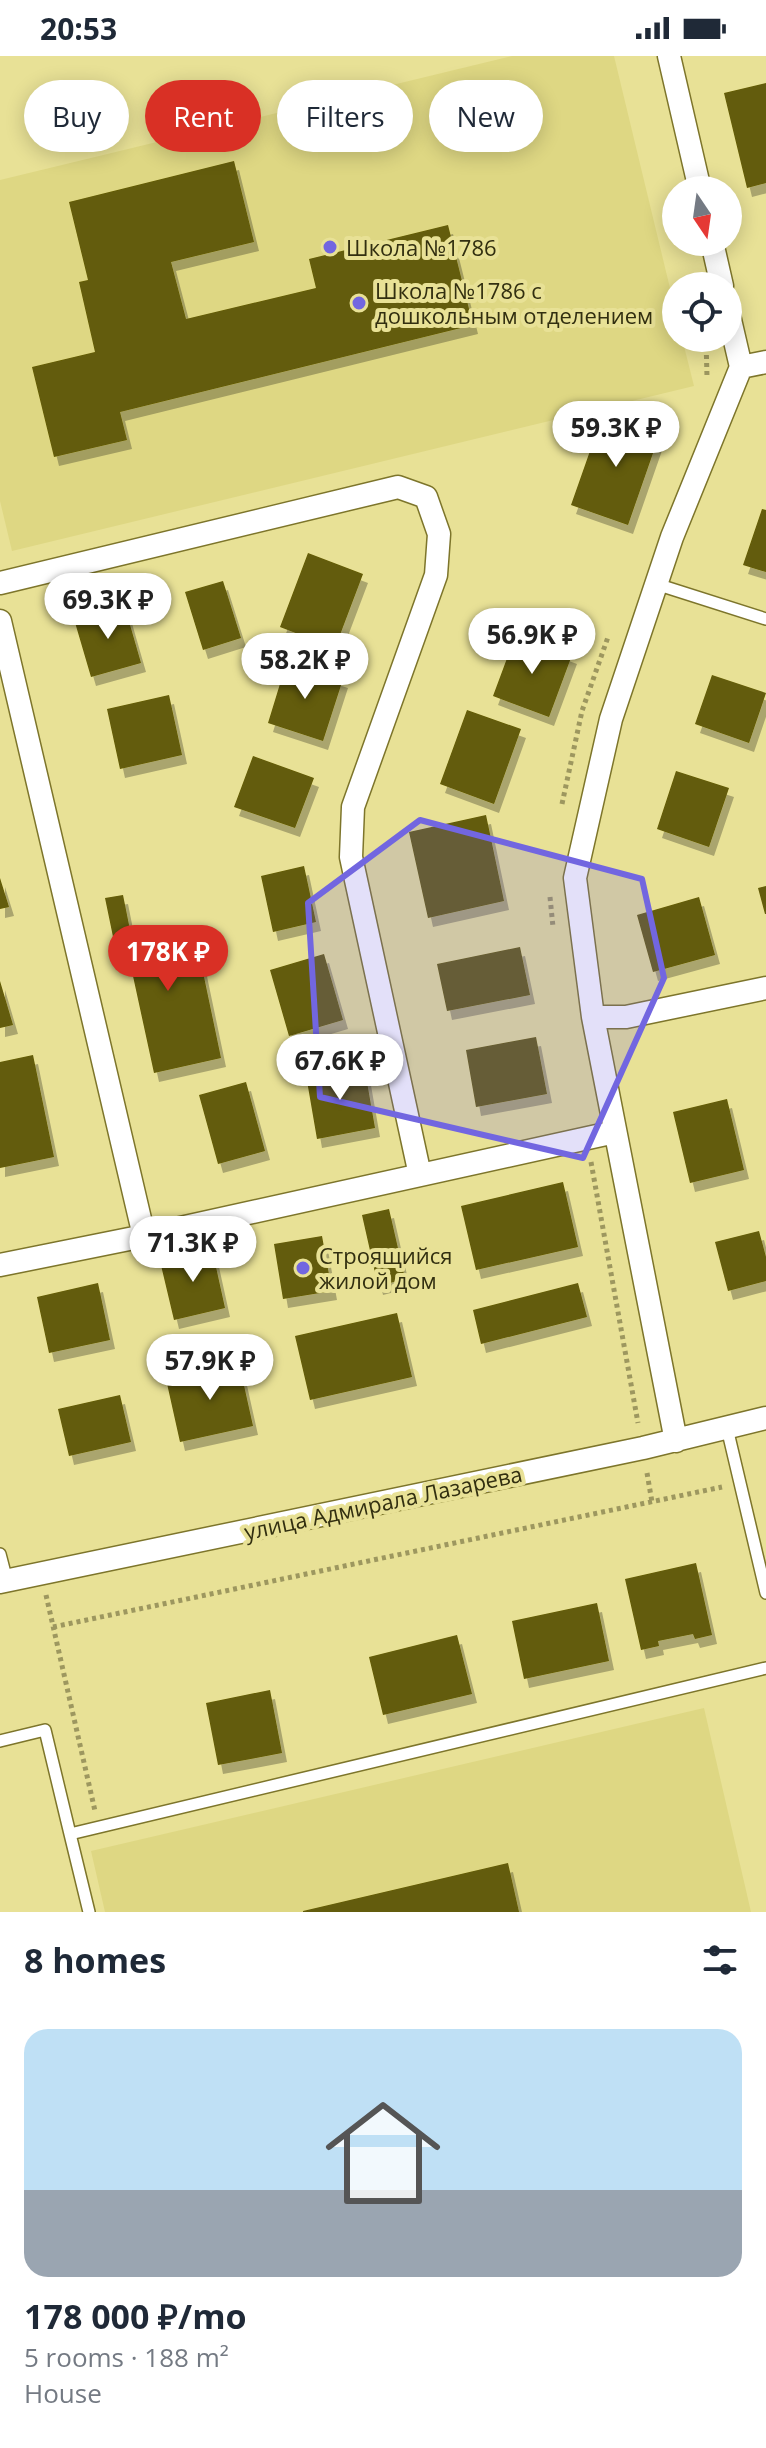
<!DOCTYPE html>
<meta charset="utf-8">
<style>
:root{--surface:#fff;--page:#f6f6f7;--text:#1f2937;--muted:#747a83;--line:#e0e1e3;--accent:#d93025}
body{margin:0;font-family:"Open Sans",sans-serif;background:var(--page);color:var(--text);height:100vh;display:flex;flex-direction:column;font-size:30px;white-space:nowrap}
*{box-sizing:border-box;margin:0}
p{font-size:26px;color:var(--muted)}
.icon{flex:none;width:44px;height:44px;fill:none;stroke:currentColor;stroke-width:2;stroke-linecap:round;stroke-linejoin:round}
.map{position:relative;height:1856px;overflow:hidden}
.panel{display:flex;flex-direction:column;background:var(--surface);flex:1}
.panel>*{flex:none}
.banner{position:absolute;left:24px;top:24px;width:718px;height:72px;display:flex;gap:16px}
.needle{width:52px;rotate:167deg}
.fabs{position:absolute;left:662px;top:120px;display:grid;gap:16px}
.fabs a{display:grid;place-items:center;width:80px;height:80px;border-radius:50%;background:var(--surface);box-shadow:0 4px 20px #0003;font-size:40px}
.price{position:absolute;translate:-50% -68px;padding:0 18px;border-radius:28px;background:#fff;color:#222;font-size:26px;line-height:52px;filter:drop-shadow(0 2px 4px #0008)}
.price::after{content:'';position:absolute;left:50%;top:48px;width:24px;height:18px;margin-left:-12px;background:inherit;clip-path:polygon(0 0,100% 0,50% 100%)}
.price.active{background:var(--accent);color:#fff}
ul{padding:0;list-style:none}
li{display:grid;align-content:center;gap:16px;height:424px;padding:0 24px}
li+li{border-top:2px solid var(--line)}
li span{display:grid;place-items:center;height:248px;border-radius:24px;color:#555}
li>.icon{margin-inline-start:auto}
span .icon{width:144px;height:144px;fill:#fffc;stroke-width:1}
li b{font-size:34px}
h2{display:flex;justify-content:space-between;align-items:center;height:96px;padding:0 24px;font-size:34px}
.tag{padding:0 28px;border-radius:36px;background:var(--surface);box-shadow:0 4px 20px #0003;font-size:28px;line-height:72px}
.tag.active{background:var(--accent);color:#fff}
.status{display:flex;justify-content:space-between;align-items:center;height:56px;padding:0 40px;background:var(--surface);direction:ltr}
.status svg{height:22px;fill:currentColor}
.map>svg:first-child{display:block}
</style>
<div class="status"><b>20:53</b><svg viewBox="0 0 49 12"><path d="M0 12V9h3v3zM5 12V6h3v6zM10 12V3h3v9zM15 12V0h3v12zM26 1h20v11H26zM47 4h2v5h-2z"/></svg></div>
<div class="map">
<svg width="766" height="1856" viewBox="0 0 766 1856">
<defs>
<filter id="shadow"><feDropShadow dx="5" dy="9" stdDeviation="0" flood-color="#0004"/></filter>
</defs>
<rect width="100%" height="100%" fill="#e8e196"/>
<path fill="#ded783" d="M512,0H614L676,257V282H682L694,330L12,495L0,445V124Z
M704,1652L751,1856H105L91,1795Z"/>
<path fill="#635b07" filter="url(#shadow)" d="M766,27V127L747,132L724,37Z
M234,105L254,186L171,206L186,263L316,232L309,203L448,169L473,269L120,356L127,384L54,401L32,311L95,296L79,226L88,224L69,146Z
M603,358L660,377L628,469L571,449Z
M762,453L766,454V516L743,509Z
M308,497L363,518L335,592L280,571Z
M223,525L241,582L203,594L185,536Z
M124,548L141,607L91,621L74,563Z
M516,578L572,599L549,661L493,640Z
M287,605L343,623L323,685L268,667Z
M712,619L766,637L749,687L695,668Z
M169,639L182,699L120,713L107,653Z
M467,654L521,673L494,748L440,728Z
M253,700L314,722L295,772L234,751Z
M676,715L729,732L709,791L657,773Z
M486,759L504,845L428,862L409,776Z
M304,810L316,866L273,876L261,820Z
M0,822L9,851L0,853Z
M766,830V858H765L758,832Z
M123,839L131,879L161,873L163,885L195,878L221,1002L154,1017L128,897L117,900L105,842Z
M699,841L715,899L653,916L637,859Z
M520,891L530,939L447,955L437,908Z
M324,898L343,964L289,980L270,914Z
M0,925L13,969L0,972Z
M536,981L547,1038L476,1051L466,994Z
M33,999L54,1101L0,1112V1006Z
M364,1009L375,1072L317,1083L306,1019Z
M246,1026L265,1095L218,1108L199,1039Z
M727,1043L744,1114L690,1127L673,1056Z
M563,1126L578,1191L476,1214L461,1150Z
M389,1153L405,1223L378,1230L362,1159Z
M759,1175L766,1201V1225L728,1235L715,1186Z
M322,1180L332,1235L283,1243L274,1188Z
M212,1193L225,1252L174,1264L160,1205Z
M98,1227L110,1284L49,1297L37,1241Z
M578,1227L587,1261L481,1288L473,1254Z
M397,1257L412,1321L310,1344L295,1280Z
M239,1307L253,1370L180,1386L166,1323Z
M120,1339L131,1386L69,1400L58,1353Z
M696,1507L712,1579L695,1583L693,1578L658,1585L659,1590L641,1594L625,1523Z
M597,1547L609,1605L524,1623L512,1565Z
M457,1579L472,1638L383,1659L369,1601Z
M270,1634L282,1697L218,1709L206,1647Z
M508,1807L519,1856H303V1855Z"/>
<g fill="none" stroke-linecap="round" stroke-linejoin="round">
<defs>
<path id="service" d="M656,528L766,563
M727,1372L766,1537
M0,1498L7,1525
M0,1685L45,1674L70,1778
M89,1856L70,1778L766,1612"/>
<path id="minor" d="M669,0L700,134
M712,186L722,230
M741,311L766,306
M0,527L398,431L426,441L439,478L436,519L353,751L351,801L420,1119
M0,565L144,1180
M593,961H626L766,932
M0,1209L144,1180L615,1076
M676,1385L593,961L575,822L611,663L672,481L741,311L728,255
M0,1526L643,1392L766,1362"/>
</defs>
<use href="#service" stroke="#7d752b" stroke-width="14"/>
<use href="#minor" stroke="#7d752b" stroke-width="25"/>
<path stroke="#9d975f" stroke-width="5" stroke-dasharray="4 4" stroke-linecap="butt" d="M706,283L707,321
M562,748L582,655L608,581
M550,841L553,871
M591,1106L638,1367
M647,1417L652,1446
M46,1539L95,1755
M53,1571L722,1431"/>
<use href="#service" stroke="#fff" stroke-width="11"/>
<use href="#minor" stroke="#fff" stroke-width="22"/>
</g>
<path fill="#7266e0" fill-opacity="0.2" stroke="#7266e0" stroke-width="6" stroke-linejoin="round" d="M420,764L642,823L664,922L583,1102L320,1041L308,847Z"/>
<g fill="#7266e0" stroke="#e8e196" stroke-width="3">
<circle cx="330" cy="191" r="8"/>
<circle cx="359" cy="247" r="8"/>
<circle cx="303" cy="1212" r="8"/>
</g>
<g text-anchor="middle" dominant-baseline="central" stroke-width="8" stroke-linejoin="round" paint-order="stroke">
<g font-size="22" fill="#322f10" stroke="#e8e196" text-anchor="start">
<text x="346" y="191">Школа №1786</text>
<text x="375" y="234">Школа №1786 с<tspan x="375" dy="25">дошкольным отделением</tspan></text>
<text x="319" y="1199">Строящийся<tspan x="319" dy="25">жилой дом</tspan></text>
</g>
<g font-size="22" fill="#322f10" stroke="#e8e196">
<text transform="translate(383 1446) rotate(-12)">улица Адмирала Лазарева</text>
</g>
</g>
</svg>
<div class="fabs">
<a><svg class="needle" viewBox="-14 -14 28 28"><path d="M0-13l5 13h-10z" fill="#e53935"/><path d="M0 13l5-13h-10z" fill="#747a83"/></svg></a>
<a><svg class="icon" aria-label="locate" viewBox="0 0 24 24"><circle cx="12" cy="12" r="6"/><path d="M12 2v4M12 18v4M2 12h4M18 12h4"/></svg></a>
</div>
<b class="price" style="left:616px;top:413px">59.3K ₽</b>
<b class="price" style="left:108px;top:585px">69.3K ₽</b>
<b class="price" style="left:532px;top:620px">56.9K ₽</b>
<b class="price" style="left:305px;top:645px">58.2K ₽</b>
<b class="price active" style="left:168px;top:937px">178K ₽</b>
<b class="price" style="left:340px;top:1046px">67.6K ₽</b>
<b class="price" style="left:193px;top:1228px">71.3K ₽</b>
<b class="price" style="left:210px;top:1346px">57.9K ₽</b>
<div class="banner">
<a class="tag">Buy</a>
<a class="tag active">Rent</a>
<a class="tag">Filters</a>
<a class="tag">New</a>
</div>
</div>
<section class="panel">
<h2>8 homes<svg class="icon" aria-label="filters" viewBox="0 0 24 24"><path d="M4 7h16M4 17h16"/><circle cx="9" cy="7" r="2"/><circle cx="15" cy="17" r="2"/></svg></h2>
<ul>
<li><span style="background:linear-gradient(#bfe0f5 65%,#9aa5b1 0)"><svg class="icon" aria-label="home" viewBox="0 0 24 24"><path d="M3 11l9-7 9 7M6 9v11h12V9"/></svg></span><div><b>178 000 ₽/mo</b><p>5 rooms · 188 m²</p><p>House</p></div></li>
</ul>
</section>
